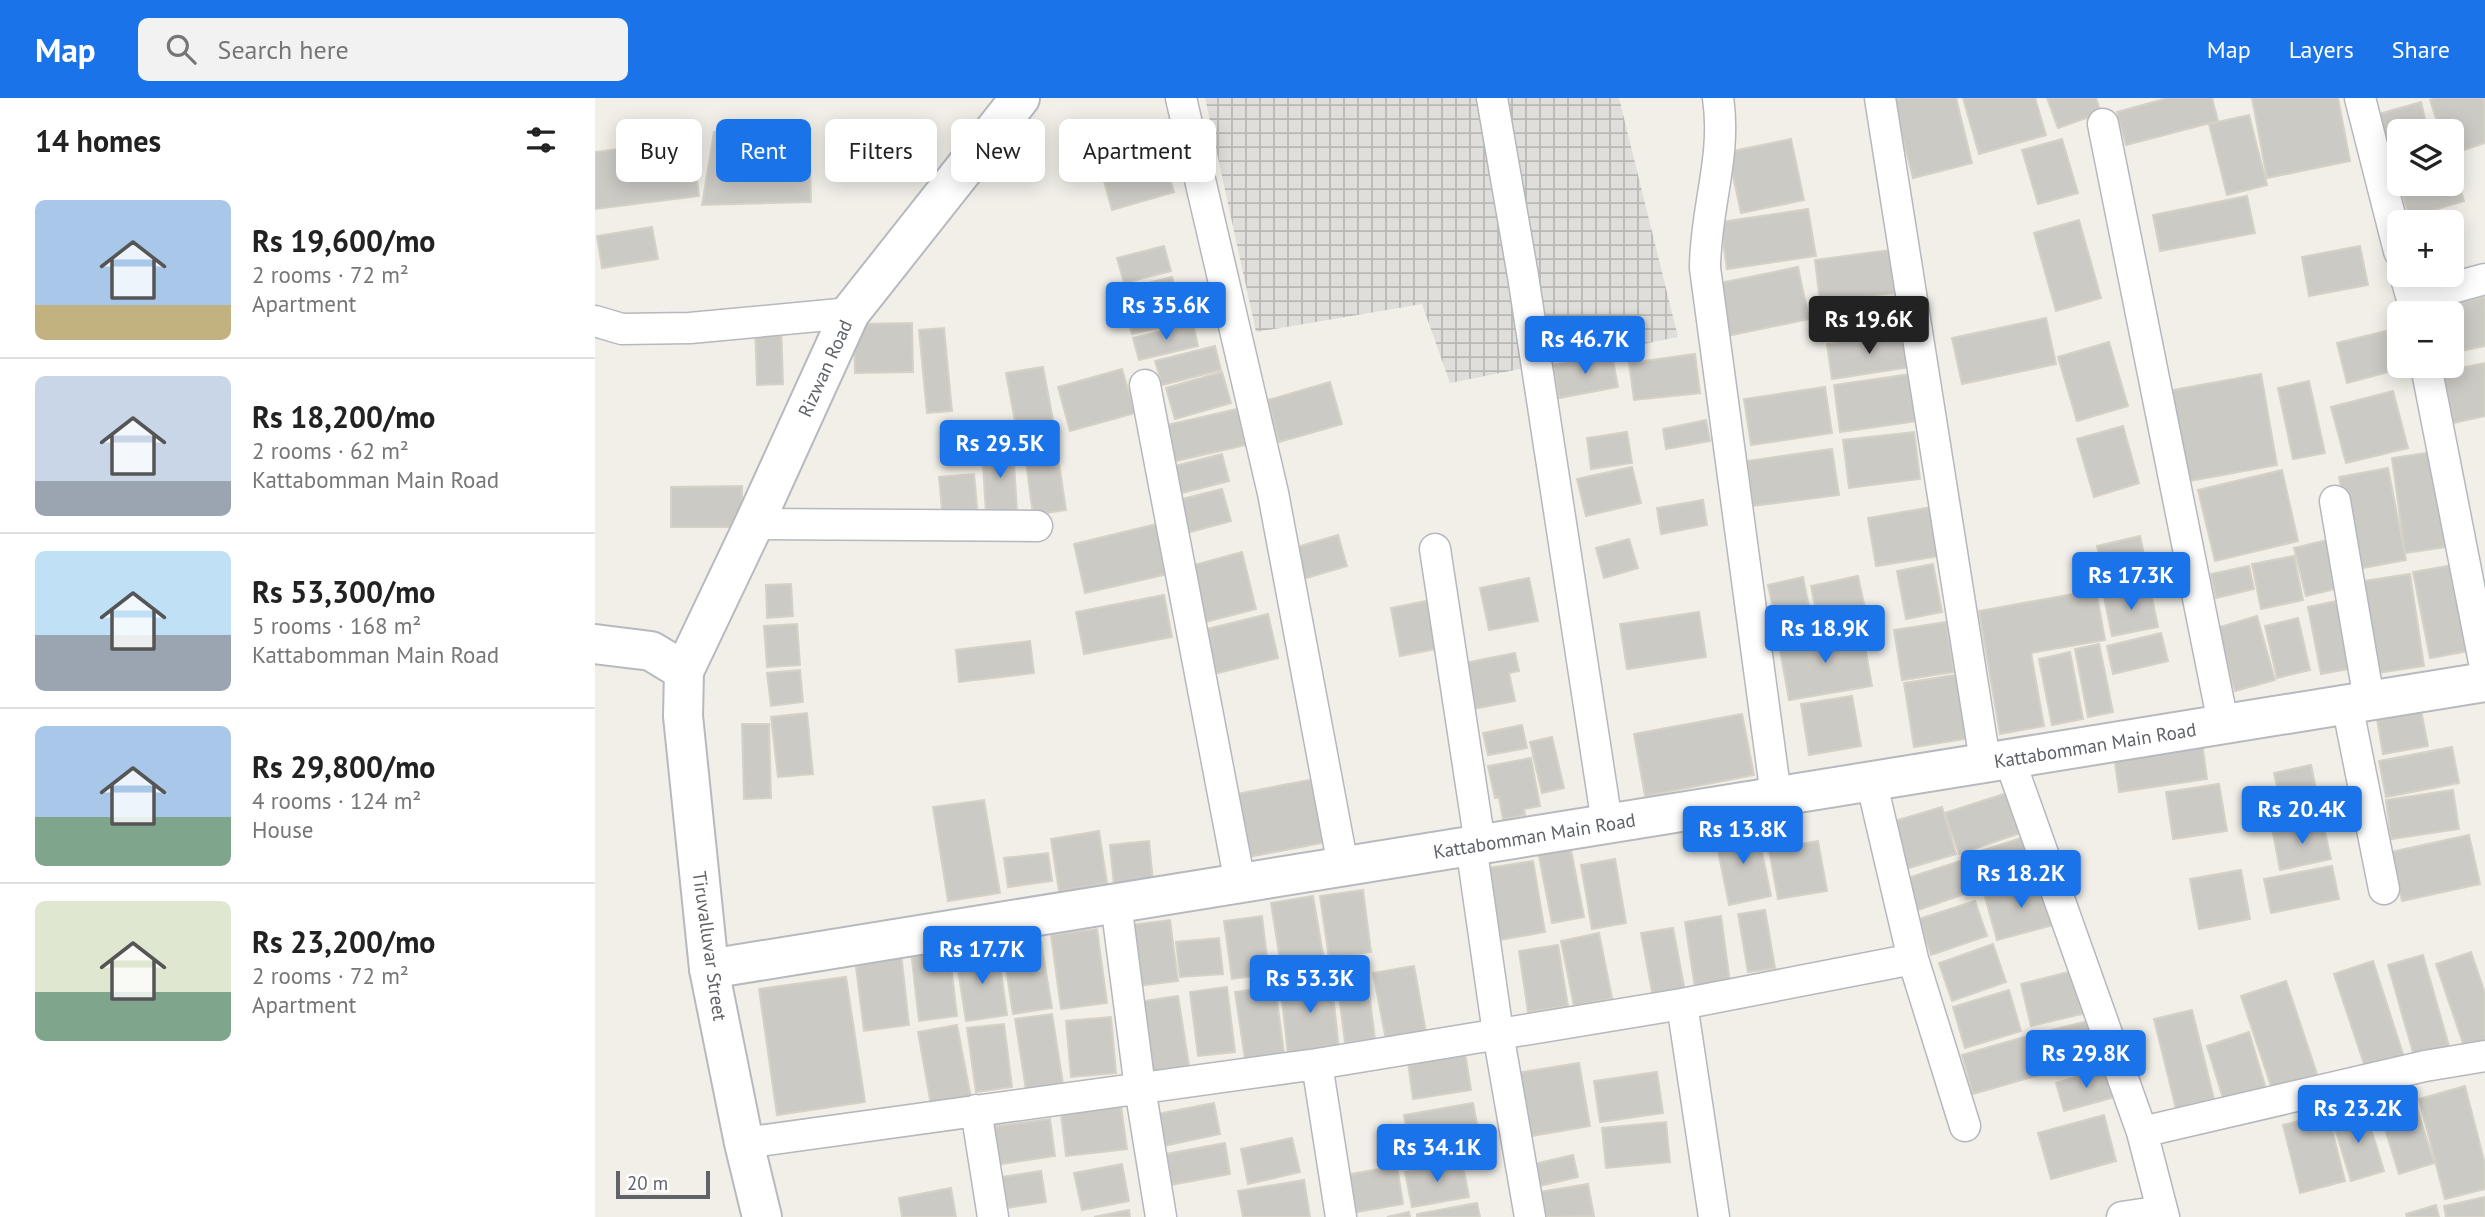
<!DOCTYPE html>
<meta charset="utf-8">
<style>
:root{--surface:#fff;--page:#f2f2f2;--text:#222;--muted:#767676;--line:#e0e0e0;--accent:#1a73e8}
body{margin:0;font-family:"PT Sans",sans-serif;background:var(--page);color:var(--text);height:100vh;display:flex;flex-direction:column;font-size:26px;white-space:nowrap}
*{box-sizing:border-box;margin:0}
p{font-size:23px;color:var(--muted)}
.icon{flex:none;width:38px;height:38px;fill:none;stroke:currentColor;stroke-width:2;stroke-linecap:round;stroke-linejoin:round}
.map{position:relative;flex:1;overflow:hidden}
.sheet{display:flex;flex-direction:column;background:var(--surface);width:595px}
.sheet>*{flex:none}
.top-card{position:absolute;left:21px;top:21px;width:665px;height:63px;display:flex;gap:14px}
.buttons{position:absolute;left:1792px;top:21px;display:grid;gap:14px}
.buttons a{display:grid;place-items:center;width:77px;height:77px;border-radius:10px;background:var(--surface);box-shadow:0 4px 18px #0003;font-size:35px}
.scale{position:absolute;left:21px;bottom:18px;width:94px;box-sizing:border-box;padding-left:7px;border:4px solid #5f6368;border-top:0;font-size:19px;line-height:24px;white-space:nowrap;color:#5f6368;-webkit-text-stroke:5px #fff;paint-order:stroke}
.price{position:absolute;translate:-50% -60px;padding:0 16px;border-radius:7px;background:var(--accent);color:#fff;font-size:23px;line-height:46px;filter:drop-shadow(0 2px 4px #0008)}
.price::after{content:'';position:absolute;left:50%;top:42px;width:21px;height:16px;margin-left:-10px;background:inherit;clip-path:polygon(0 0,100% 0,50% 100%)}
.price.on{background:#222;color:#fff}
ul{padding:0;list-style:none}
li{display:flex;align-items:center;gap:21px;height:175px;padding:0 35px}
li+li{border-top:2px solid var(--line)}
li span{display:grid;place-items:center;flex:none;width:196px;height:140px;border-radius:10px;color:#555}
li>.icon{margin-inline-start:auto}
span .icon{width:84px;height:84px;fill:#fffc;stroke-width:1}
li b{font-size:30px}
h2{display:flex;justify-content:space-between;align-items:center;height:84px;padding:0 35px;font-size:30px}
.chip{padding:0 24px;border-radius:10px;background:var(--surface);box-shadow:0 4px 18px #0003;font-size:24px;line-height:63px}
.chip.on{background:var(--accent);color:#fff}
header{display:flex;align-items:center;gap:42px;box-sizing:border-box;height:98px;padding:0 35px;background:var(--accent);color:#fff}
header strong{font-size:33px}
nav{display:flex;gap:38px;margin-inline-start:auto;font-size:24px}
.search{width:490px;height:63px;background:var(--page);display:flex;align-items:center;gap:18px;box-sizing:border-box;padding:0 24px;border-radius:10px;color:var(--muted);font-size:26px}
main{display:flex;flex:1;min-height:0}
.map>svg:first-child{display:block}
</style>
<header>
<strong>Map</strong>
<div class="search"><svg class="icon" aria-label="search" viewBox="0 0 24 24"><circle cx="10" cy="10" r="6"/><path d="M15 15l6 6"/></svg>Search here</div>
<nav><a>Map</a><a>Layers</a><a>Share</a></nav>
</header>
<main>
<section class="sheet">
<h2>14 homes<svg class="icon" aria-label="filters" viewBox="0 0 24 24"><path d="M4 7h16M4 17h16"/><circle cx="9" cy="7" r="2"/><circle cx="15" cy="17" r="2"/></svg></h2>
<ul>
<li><span style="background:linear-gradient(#a9c7e8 75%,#c2b280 0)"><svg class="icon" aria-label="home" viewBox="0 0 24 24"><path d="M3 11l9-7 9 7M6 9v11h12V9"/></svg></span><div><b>Rs 19,600/mo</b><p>2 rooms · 72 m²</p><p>Apartment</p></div></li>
<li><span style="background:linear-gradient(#c9d6e8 75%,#9aa5b1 0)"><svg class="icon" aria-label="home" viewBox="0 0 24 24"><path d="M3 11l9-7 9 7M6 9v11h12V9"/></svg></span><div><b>Rs 18,200/mo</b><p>2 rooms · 62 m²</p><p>Kattabomman Main Road</p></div></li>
<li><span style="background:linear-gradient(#bfe0f5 60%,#9aa5b1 0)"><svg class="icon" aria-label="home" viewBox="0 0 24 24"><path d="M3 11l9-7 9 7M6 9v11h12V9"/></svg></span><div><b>Rs 53,300/mo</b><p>5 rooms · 168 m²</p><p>Kattabomman Main Road</p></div></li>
<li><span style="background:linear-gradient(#a9c7e8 65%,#7fa58c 0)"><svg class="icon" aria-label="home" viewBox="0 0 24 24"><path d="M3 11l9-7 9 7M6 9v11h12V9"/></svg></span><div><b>Rs 29,800/mo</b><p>4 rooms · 124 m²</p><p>House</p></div></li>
<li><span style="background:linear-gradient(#dfe7d0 65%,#7fa58c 0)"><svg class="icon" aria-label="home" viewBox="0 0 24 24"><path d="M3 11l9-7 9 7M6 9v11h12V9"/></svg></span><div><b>Rs 23,200/mo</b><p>2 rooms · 72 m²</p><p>Apartment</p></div></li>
</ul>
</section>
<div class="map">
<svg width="1890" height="1119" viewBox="0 0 1890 1119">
<defs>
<pattern id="industrial-grid" width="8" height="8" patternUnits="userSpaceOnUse" patternTransform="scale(1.75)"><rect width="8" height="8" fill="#e0deda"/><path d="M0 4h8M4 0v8" fill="none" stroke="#b9b8b5"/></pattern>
</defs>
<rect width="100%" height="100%" fill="#f1efe8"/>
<path fill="url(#industrial-grid)" d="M610,0H1024L1083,239L855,285L827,206L661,234Z"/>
<path fill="#cccac5" stroke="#d6d1c6" stroke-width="2" d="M1307,0H1361L1377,65L1318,80L1298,2Z
M1368,0H1440L1451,37L1384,56Z
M1452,0H1501L1506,15L1463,30Z
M1573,0H1617L1623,23L1531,47L1522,14Z
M1657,0H1743L1755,63L1672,80Z
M1841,0H1889L1890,45L1857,56V33H1845L1835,2Z
M1826,4L1833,33H1804V61L1797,63L1784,16Z
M1654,17L1672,87L1632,97L1614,26Z
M214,31L216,104L107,107L119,34Z
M1196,41L1209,102L1146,115L1133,54Z
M1467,41L1483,95L1443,106L1427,52Z
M97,42L104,98L0,111V54Z
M568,59L579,94L517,112L507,76Z
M1857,62L1869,103L1814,119L1805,86H1857Z
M1652,98L1660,135L1565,153L1558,117Z
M1213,111L1221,158L1132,171L1125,124Z
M1484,122L1506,200L1461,213L1439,135Z
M57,129L63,161L7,170L2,138Z
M569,148L576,173L529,185L522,160Z
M1765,148L1773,187L1714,198L1707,159Z
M1302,151L1308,194L1225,204L1220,162Z
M1203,169L1214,221L1132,238L1120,186Z
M577,179L582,197L538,208L533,190Z
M1890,199V248L1857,255V215H1835L1834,211Z
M595,202L599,221L537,236L532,218Z
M1451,220L1461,266L1367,286L1357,240Z
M186,224L188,286L162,287L160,225Z
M317,225L318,274L260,275L259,226Z
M598,226L603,248L544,262L538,240Z
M349,230L357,313L332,315L324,232Z
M1791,233L1801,272L1752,285L1742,245Z
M1311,235L1316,269L1237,281L1232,246Z
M1514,244L1533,308L1482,323L1463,259Z
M620,248L626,272L567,287L560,263Z
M1100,256L1105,295L1039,302L1034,265Z
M1017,257L1023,289L964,300L958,267Z
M1890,265V318L1854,326L1844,274Z
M448,269L461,338L424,345L411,275Z
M527,271L540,315L475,333L463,289Z
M627,274L636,305L580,321L571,290Z
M1316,276L1323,323L1245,334L1239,287Z
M1666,276L1682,367L1589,384L1572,293Z
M1714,283L1730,355L1698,361L1683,290Z
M735,284L747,326L684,344L673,302Z
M1230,289L1237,335L1156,347L1149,301Z
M1798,293L1813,350L1751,365L1736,309Z
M642,311L651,347L572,365L564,329Z
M1111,322L1115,343L1071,351L1068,331Z
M1528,328L1544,385L1499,399L1482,341Z
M1032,334L1037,365L996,371L992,340Z
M1319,334L1325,381L1254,390L1248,342Z
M418,349L422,413L391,415L387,351Z
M1237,351L1244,397L1158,408L1152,363Z
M1838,354L1852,449L1810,455L1797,360Z
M627,356L634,383L579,397L572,370Z
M463,359L471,412L438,417L431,363Z
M1037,369L1046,405L991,418L982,381Z
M1793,370L1811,462L1762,471L1744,379Z
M1687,372L1703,443L1620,463L1603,392Z
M379,376L383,419L348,422L344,379Z
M147,388V415L139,429H76V389Z
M627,391L636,423L588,436L579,403Z
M1108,402L1112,427L1066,436L1062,410Z
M1337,409L1345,458L1281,468L1273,420Z
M562,426L573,476L490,495L479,446Z
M743,437L752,468L708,481L699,450Z
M1545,438L1553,475L1510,485L1502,448Z
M1034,441L1043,470L1009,480L1001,450Z
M1736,441L1748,489L1711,498L1699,450Z
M647,454L661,511L610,524L596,468Z
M1699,458L1708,502L1666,511L1657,466Z
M1338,466L1347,514L1311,521L1302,473Z
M1858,467L1874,553L1835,560L1818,474Z
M1654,468L1659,491L1621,500L1616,476Z
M1815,476L1829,568L1782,575L1768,483Z
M1263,478L1273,525L1225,534L1216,488Z
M1208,479L1218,529L1184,537L1173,487Z
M934,480L943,523L894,532L885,490Z
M196,486L198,518L172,520L171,487Z
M1555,490L1563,529L1517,538L1509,499Z
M1501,492L1510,542L1436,555L1449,628L1405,636L1384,513Z
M569,497L577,539L489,556L481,514Z
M841,501L851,549L805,558L796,510Z
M1751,501L1765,569L1726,576L1713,509Z
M1104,514L1111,559L1032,571L1025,526Z
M673,516L683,560L619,576L608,532Z
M1662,518L1680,582L1640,593L1622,530Z
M1703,520L1715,572L1682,580L1670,528Z
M1351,524L1359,574L1307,582L1299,532Z
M202,526L205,567L172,569L169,528Z
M1267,532L1277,588L1194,602L1184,546Z
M1566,535L1573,563L1518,576L1512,548Z
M435,543L439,575L364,584L361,552Z
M1504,546L1518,614L1493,619L1480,551Z
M1475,554L1488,621L1457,627L1444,561Z
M920,555L924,573L914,575L920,603L878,611L869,565Z
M205,572L208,604L176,608L172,575Z
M1366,576L1376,640L1319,649L1309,585Z
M1257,598L1266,648L1214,657L1206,606Z
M1824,602L1833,648L1788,656L1780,609Z
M212,615L218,676L183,679L176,619Z
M1147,616L1159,677L1050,698L1039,636Z
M147,626H174L176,700L149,701Z
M927,627L932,650L893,657L888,635Z
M1606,637L1612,681L1524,694L1518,650Z
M957,639L969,690L947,695L935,644Z
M1857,649L1864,685L1791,699L1784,663Z
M936,660L945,708L929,711L930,717L908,721L904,699L900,700L893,668Z
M1716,667L1727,720L1690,728L1679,675Z
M725,680L737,743L643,761L631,698Z
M1624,686L1632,733L1578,741L1571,694Z
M1858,692L1864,731L1796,741L1791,702Z
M1418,693L1431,733L1364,756L1350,715Z
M389,702L405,795L353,803L338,709Z
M1347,709L1361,756L1304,773L1290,726Z
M1728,725L1736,761L1685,772L1678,735Z
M1162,730L1176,798L1134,807L1120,738Z
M504,733L512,785L464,793L456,741Z
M1874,737L1885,786L1807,803L1796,754Z
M1432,738L1443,772L1385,790L1374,757Z
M554,743L558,783L519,787L515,747Z
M1223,743L1232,793L1183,801L1174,752Z
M975,747L989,819L957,825L943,753Z
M453,755L457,783L413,789L409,760Z
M1020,761L1031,825L997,831L986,767Z
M1368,762L1379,793L1323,812L1313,780Z
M938,763L950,834L904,842L893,770Z
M1737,768L1744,801L1676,815L1669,781Z
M1646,772L1655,821L1604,831L1595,781Z
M1450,782L1462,826L1402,842L1390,799Z
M768,792L776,854L734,860L725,798Z
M718,798L730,868L687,875L676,805Z
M1380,803L1392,838L1336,857L1324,821Z
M1170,812L1180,870L1153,874L1143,816Z
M667,818L674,876L637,881L629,823Z
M1126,818L1135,885L1100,890L1090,824Z
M575,822L583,883L543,888L535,827Z
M1078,830L1090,893L1058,899L1046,835Z
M502,831L512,905L466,911L456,837Z
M1004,835L1017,900L979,908L966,843Z
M624,840L628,876L585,879L581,844Z
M446,844L457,910L418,916L408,850Z
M1398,846L1411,884L1357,903L1344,865Z
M963,847L973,908L933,914L924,853Z
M354,850L362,918L324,923L316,853Z
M403,853L412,917L371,923L361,859Z
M1876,854L1890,895V950L1872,957L1841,866Z
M306,855L314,927L269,933L260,861Z
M1828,857L1856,955L1821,965L1793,867Z
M1778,863L1811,965L1773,978L1739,876Z
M819,868L832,940L792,947L778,875Z
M771,870L780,941L750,945L741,874Z
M1477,873L1487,916L1436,928L1426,886Z
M736,877L744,952L693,957L685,883Z
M251,879L270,1004L182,1017L164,891Z
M1691,883L1724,982L1679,997L1646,898Z
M680,888L689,955L650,961L640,894Z
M632,889L640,954L603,958L595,894Z
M1414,892L1426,933L1370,950L1358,909Z
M583,898L595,974L555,980L543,904Z
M1597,912L1619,1001L1581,1011L1559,921Z
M457,916L468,986L431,992L420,921Z
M516,919L521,975L476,979L471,923Z
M1497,922L1507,960L1459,972L1449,934Z
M409,926L417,989L381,994L372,930Z
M362,927L376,1000L336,1007L323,934Z
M1654,934L1672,994L1630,1007L1612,948Z
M1439,936L1451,975L1378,996L1367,957Z
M870,955L876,992L818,1001L813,964Z
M984,965L995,1028L931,1039L921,975Z
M1512,970L1520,999L1469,1013L1461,985Z
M1062,974L1068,1015L1005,1024L999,983Z
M1870,988L1890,1066V1091L1850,1101L1824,1001Z
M1817,994L1839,1065L1804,1076L1782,1005Z
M619,1005L625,1036L559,1050L552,1018Z
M878,1005L887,1053L818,1066L809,1017Z
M526,1008L532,1051L471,1058L466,1016Z
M1770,1011L1789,1073L1756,1083L1737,1021Z
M1733,1015L1750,1083L1705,1095L1688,1027Z
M1509,1017L1521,1063L1456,1081L1443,1035Z
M455,1021L460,1058L400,1067L395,1029Z
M1071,1024L1075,1064L1011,1070L1007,1030Z
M697,1040L705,1074L653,1086L646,1051Z
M630,1045L635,1076L570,1088L565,1057Z
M978,1057L983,1079L940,1089L935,1067Z
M867,1063L874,1099L817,1109L810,1074Z
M527,1066L534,1103L487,1112L479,1075Z
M802,1068L808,1106L750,1116L744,1078Z
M446,1073L451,1104L404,1111L400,1080Z
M709,1082L715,1119H648L643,1093Z
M993,1086L999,1118L947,1119L944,1094Z
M356,1090L361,1119H307L304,1100Z
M1890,1099V1119H1851L1849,1108Z
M882,1105L885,1119H822V1116Z
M1841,1107L1844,1119H1812L1811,1116Z
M534,1112L535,1119H499Z
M814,1114L815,1119H792Z"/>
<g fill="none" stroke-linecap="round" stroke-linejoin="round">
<defs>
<path id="street" d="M586,0L678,395L748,768
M897,0L928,178L1012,725
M1123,0C1132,58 1110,112 1110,170L1181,698
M1285,0L1390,663
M1765,0L1804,153
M1508,26L1628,625
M1810,177L1817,201L1890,181
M0,223L27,231L95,230L255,215
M1831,268L1890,569
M550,287L645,785
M1740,403L1774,602
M159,426L442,428
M840,451L885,746
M1752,606L1789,791
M1414,660L1547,1034L1569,1119
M876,747L903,935L935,1119
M521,805L545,990L566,1119
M1318,861L1370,1028
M1087,906L1119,1119
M722,966L746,1119
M381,1012L398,1119
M1547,1034L1830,968L1890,958
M149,1045L722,966L1087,906L1318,861L1276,682
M1527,1119L1567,1113"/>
<g id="secondary">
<path d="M0,546L56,553L89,573"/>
<path id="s1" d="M114,871L1890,584"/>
<path id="s2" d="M167,1119L149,1045L114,871L88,618L89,573L159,426L255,215L425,0"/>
</g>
</defs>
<use href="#street" stroke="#b5b8bc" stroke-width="33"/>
<use href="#secondary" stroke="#b6babf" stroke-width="42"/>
<use href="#street" stroke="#fff" stroke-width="30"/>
<use href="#secondary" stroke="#fff" stroke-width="38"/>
</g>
<g text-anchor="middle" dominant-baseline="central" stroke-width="5" stroke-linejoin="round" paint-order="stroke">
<g font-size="19" fill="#5f6368" stroke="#fff">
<text stroke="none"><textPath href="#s2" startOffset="887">Rizwan Road</textPath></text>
<text stroke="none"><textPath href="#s1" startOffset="1404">Kattabomman Main Road</textPath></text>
<text stroke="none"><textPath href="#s1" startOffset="836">Kattabomman Main Road</textPath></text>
<text transform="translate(115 848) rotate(82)">Tiruvalluvar Street</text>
</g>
</g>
</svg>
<div class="buttons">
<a><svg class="icon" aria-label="layers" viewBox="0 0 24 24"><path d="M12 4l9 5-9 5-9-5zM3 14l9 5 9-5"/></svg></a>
<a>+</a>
<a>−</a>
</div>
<div class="scale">20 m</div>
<b class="price" style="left:571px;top:244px">Rs 35.6K</b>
<b class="price on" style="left:1274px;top:258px">Rs 19.6K</b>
<b class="price" style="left:990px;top:278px">Rs 46.7K</b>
<b class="price" style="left:405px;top:382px">Rs 29.5K</b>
<b class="price" style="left:1536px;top:514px">Rs 17.3K</b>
<b class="price" style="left:1230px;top:567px">Rs 18.9K</b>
<b class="price" style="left:1707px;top:748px">Rs 20.4K</b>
<b class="price" style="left:1148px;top:768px">Rs 13.8K</b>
<b class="price" style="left:1426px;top:812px">Rs 18.2K</b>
<b class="price" style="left:387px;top:888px">Rs 17.7K</b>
<b class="price" style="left:715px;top:917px">Rs 53.3K</b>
<b class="price" style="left:1491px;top:992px">Rs 29.8K</b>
<b class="price" style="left:1763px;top:1047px">Rs 23.2K</b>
<b class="price" style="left:842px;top:1086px">Rs 34.1K</b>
<div class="top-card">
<a class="chip">Buy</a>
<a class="chip on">Rent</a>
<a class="chip">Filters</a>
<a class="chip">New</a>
<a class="chip">Apartment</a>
</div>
</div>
</main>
